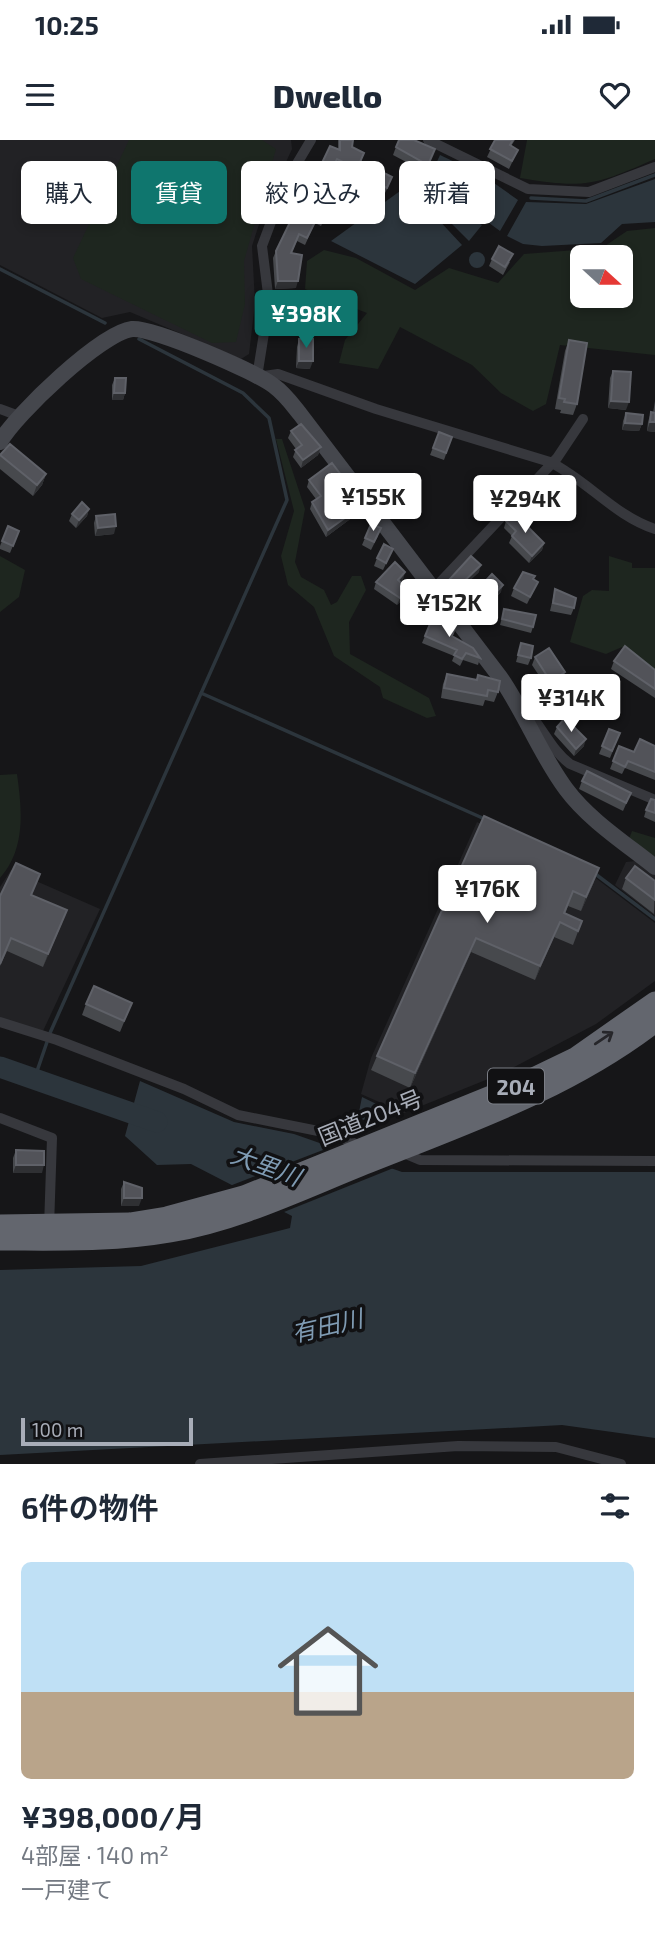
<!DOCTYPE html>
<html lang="ja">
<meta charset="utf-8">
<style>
:root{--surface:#fff;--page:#f2f2f3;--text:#1f2937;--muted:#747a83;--line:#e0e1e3;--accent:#0f766e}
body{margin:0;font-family:"Exo 2","Noto Sans JP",sans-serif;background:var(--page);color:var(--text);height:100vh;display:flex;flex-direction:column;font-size:26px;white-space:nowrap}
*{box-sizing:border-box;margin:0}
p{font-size:23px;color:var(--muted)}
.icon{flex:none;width:38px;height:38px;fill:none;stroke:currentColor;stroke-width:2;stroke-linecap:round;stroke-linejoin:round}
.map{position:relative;height:1324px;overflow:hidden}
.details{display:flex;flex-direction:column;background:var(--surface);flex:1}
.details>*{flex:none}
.banner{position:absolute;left:21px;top:21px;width:614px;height:63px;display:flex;gap:14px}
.needle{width:46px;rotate:111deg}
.tools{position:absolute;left:570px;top:105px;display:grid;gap:14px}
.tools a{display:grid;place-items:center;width:63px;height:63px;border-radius:10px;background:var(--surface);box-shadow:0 4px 10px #0003;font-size:35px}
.scale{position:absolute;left:21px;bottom:18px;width:172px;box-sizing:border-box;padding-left:7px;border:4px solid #a8adb8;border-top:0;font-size:19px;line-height:24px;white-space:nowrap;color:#a8adb8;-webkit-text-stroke:5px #111113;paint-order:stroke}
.price{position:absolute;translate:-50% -60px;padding:0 16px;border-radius:7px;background:#fff;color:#222;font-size:23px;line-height:46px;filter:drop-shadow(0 2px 4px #0008)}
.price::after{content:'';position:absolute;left:50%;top:42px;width:21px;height:16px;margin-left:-10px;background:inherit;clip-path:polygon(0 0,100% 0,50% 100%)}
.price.on{background:var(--accent);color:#fff}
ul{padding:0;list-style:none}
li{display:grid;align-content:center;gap:14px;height:371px;padding:0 21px}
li+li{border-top:2px solid var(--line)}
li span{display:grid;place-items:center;height:217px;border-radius:10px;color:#555}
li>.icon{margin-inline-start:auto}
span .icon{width:126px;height:126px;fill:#fffc;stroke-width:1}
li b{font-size:30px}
h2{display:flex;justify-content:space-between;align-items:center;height:84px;padding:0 21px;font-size:30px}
.chip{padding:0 24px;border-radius:10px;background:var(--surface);box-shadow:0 4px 10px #0003;font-size:24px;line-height:63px}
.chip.on{background:var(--accent);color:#fff}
.status{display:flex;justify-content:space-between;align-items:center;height:49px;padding:0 35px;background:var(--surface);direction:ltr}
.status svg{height:19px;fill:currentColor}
header{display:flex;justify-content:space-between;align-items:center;height:91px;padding:0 21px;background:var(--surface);font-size:32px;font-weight:800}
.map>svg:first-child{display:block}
</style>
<div class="status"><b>10:25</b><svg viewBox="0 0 49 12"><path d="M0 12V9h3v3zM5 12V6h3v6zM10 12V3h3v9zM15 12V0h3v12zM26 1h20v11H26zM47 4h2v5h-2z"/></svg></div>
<header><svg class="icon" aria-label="menu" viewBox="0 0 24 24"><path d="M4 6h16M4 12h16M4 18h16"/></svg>Dwello<svg class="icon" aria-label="heart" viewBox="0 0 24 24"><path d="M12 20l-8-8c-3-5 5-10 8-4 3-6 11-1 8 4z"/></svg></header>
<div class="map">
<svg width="655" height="1324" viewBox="0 0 655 1324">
<rect width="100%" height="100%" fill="#161618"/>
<path fill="#222225" d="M0,0H291L292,9L263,72L252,106L255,163L249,214L241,219L130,172L102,178L0,125Z
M477,682L585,730L655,783V841L596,884L503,933L404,973L361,954L371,918Z
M636,721L655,735V776L615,745L626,722Z
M11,730L100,769L43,891L0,878V747Z"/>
<path fill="#1e261f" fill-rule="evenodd" d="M129,0H262L276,9L244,121L245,164L236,202L212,203L81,139L73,118Z
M527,0H655V19C596,45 585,49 520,38Z
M655,88V215L560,205L546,264L533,271L501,253L472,225L400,187L378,229L339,223L345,200L367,173L305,149L307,121L324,110L356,118L415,150L449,128L498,143L524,114L602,108L627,91ZM583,117H621V156H583Z
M276,299H282L305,369L295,422L301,437L324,450L331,465L337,462L352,436H361L366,450L349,482L350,514L429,558L436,576L427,578L383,558L380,547L334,516L314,467L288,445L281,416L294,371Z
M0,416L25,430L19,457L0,472Z
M609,416L632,423V428H655V529L622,507L606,514L570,502L583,456L592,450L609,451Z
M17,634C22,670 26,709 0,738V635Z
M632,691L655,698V717L629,699Z"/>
<path fill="#2c353c" d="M440,15L484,36L518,60L500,91L429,39Z
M655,39V82L622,84L601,103L542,106L523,104L507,96L526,62L586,64Z
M407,46L462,105L415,144L331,101Z
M458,73L482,85L469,101L451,83Z
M469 120a8 8 0 1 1 16 0a8 8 0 1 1-16 0Z
M297 167a13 13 0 1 1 26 0a13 13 0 1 1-26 0Z
M140,941L234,982L294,994L402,1032H655V1298L562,1285L0,1315V1130L141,1126L290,1088L292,1076L191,1024L157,1025L125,996Z
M362,957L395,973L370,983L358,977Z"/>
<path fill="#161618" d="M336,1005L396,1027L279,1074L227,1047Z"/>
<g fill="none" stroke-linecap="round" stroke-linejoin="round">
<path stroke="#2c353c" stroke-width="3.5" d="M531,58L586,61L655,35
M0,129L105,183
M201,553L487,680
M594,733L655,779
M50,893L287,360L269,278L243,253L139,199
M35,937L47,902"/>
<path stroke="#2c353c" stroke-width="21" d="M0,927L157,982"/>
<path stroke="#37383d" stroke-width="10" d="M311,0L286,42L262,106L269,162L257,237L278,234L376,269L550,322C588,341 615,376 655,389
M428,0L528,49L589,52L655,27
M0,269L19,276
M432,451L557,318L583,279
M524,568C542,585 550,609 570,624L655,660
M0,882L57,900L184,949L238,975L333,994L365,1008
M0,978L52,998L49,1087
M401,1012L420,1020L655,1021
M200,1324L458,1306L556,1307L621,1324"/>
<path stroke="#45474d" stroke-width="16" d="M0,302C16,274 101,193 132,189C153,187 256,232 274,246C285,254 292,264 300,274L500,537C525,573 540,614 566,649C589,680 625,703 655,727"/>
<path stroke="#63666e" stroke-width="21" d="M0,1085L130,1083L167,1077L244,1056L521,944L575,918L655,862
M0,1100C57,1100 113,1102 170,1092C236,1081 298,1051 360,1026C462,985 567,950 655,882"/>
</g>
<path fill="#47494d" d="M338,0H353L352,7L362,20L355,36L334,27L328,40L346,57L334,84L324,80L321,86L315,83L305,105L297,101L291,113L296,148L275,149L273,118L276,111L301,82L305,73L298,70L300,62L310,57L314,48L309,45L311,38L320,27L338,10Z
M495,0H515L511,6L518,10L509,29L487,17Z
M396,7L435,9L425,32L393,15Z
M372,41L389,45L384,55L370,48Z
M492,119L510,122L503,135L489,126Z
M299,199L310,229L296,228L297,207Z
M569,200L577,264L573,275L560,273L561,270L555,269L565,211Z
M613,231L626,270L608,268L610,238Z
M115,238L125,253L123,260H112V245Z
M655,261V292L647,291L648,282L651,272L653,273Z
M626,273L642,284L639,291L622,290L623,281Z
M291,291L321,307L318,315L301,328L293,317L296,309L288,298Z
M439,292L452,297L444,320L430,315Z
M0,315L46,334L42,345L33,356L0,329Z
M339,339L360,367L357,374L326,397L310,369L312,362L316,359L307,347L309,340Z
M89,369L87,376L76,388L69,381L72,374Z
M96,376L114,394L95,396L94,383Z
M506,381L544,403L542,410L529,423L509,403L512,396L504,388Z
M8,386L19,391L10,413L0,409V406Z
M378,396L371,410L362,405L365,398Z
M393,409L383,430L374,426L377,418Z
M479,432L452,457L446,448L448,441Z
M403,440L400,442L408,449L405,457L397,465L374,449L376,442Z
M538,442L527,464L511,456L514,448Z
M555,449L574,468L571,475L550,471Z
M501,452L490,464L493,465L491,472L479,485L463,470L465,463Z
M504,469L533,487L531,493L500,485Z
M432,479L480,518L478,525L463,520L460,526L452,521L454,516L422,503Z
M521,503L531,518L528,525L516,522Z
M535,517L565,532L562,540L548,549L532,525Z
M614,521L655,530V558L611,529Z
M447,534L477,540L478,535L498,552L494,562L485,560L483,566L441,558L443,544Z
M557,587L584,606L574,616L554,594Z
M609,589L620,593L610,618L599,614Z
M619,606L634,612L655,606V640L625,628L622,634L610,629Z
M582,641L631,653L623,671L579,649Z
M655,660V682L644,677L646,670Z
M484,676L594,742L581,771L568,766L565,774L582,781L573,805L554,797L535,840L471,812L410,948L371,930L377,916Z
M626,738L655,741L654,774L622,749Z
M32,755L62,783L43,827L7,811L0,826V756Z
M132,863L120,892L82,875L86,864Z
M16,1010L42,1033H13V1018Z
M124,1042L139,1066H121V1049Z"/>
<path fill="#2f3033" d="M278,141H298L296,148L275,149Z
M299,221H313L310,229L296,228Z
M114,253H125L123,260H112Z
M611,261L629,262L626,270L608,268Z
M650,282H655V292L647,291Z
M625,283L642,284L639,291L622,290Z
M321,307L318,315L301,328L303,320Z
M46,334L42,345L33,356L37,345Z
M360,367L357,374L326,397L328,390Z
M89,369L87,376L76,388L79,380Z
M116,386L114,394L95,396L98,388Z
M544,403L542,410L529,423L532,416Z
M481,425L479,432L452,457L455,450Z
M405,432L403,440L395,447L398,440Z
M503,445L501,452L484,470L486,463Z
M408,449L405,457L397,465L400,458Z
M493,465L491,472L479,485L481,478Z
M565,532L562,540L548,549L551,542Z
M586,599L584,606L574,616L576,609Z
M599,728L594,742L581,771L586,757Z
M67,770L62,783L43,827L48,814Z
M560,782L554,797L535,840L540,826Z
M476,798L471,812L410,948L415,933Z
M16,1025H44L42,1033H13Z
M124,1058H142L139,1066H121Z"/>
<path fill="#525359" stroke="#5f6168" stroke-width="2" d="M340,0H353L352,7L364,13L357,29L337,19L327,40L349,50L336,77L326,73L323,79L318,76L307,98L299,94L291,113L302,115L298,141H278L276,111L292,78L301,82L308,66L300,62L304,54L310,57L317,41L311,38L317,26L320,27L330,6L340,10Z
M399,0H414L435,9L428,25L396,7Z
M495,0H513L510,5L518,10L512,21L490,9Z
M378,30L392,37L387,48L372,41Z
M499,106L513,114L505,127L492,119Z
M299,199H313V221H299Z
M569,200L587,203L577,264L564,262L565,259L559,258Z
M613,231L631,232L629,262L611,261Z
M115,238H126L125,253H114Z
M651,272L655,273V282H650Z
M626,273L643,275L642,284L625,283Z
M301,284L321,307L303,320L295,310L302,305L291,291Z
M439,292L452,297L446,313L433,308Z
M10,304L46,334L37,345L0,315Z
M332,323L341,335L338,337L360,367L328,390L312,362L321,356L309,340Z
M82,362L89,369L79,380L72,374Z
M514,373L544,403L532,416L512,396L516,391L506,381Z
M115,374L116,386L98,388L96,376Z
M371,384L381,388L374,402L365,398Z
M8,386L19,391L13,406L2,401Z
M384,404L393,409L386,423L377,418Z
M471,416L481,425L455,450L448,441Z
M395,422L405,432L398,440L408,449L400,458L376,442Z
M523,432L535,436L533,439L538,442L530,457L514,448Z
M492,434L503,445L486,463L493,465L481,478L465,463Z
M555,449L576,458L574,468L553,463Z
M504,469L536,475L533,487L502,479Z
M432,479L455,488L452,496L473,508L480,518L466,513L462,519L454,515L457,510L425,496Z
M521,503L533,506L531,518L518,515Z
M625,506L655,530V549L614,521Z
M549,508L565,532L551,542L535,517Z
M447,534L477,540L478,535L500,541L498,552L488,550L487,556L444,548Z
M565,578L586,599L576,609L557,587Z
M609,589L620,593L612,611L602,606Z
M640,599L655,606V632L628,621L625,627L613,621L619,606L634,612Z
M587,631L631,653L626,663L582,641Z
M651,659L655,660V673L646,670Z
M484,676L599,728L586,757L573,751L564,773L582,781L578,791L560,782L540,826L476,798L415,933L377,916Z
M16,723L40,734L31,755L67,770L48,814L11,798L0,824V756Z
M635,726L655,741V760L626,738Z
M94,846L132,863L124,881L86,864Z
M16,1010L44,1011V1025H16Z
M124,1042L142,1048V1058H124Z"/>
<defs><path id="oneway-shaft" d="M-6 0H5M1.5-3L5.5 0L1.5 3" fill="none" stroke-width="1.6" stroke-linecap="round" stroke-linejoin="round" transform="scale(1.75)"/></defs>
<use stroke="#26262a" href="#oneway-shaft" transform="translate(604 898) rotate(-34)"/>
<g text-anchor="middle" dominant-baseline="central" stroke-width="7" stroke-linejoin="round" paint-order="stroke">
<rect fill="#111113" stroke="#7b7e86" stroke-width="2" x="488" y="928.5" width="56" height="35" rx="5"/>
<g font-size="21" font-weight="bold" fill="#a8adb8">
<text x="516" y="946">204</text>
</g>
<g font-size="23" fill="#a8adb8" stroke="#111113">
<text transform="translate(370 977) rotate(-22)">国道204号</text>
</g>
<g font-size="24" font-style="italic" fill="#7f9bb3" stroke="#111113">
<text transform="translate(266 1025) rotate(20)">大里川</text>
<text transform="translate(327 1185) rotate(-13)">有田川</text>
</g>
</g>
</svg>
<div class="tools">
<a><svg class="needle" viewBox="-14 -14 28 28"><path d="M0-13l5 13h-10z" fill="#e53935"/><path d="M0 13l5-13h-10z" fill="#747a83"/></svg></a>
</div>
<div class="scale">100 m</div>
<b class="price on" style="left:306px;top:210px">¥398K</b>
<b class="price" style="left:373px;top:393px">¥155K</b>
<b class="price" style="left:525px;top:395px">¥294K</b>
<b class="price" style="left:449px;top:499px">¥152K</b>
<b class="price" style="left:571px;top:594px">¥314K</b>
<b class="price" style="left:487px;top:785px">¥176K</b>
<div class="banner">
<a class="chip">購入</a>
<a class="chip on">賃貸</a>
<a class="chip">絞り込み</a>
<a class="chip">新着</a>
</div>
</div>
<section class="details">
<h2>6件の物件<svg class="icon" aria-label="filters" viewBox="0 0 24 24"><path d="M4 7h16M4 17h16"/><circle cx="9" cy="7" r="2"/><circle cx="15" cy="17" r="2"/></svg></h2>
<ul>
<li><span style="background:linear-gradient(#bfe0f5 60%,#b9a48a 0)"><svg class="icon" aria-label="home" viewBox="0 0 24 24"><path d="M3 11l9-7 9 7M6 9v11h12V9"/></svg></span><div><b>¥398,000/月</b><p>4部屋 · 140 m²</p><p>一戸建て</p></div></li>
</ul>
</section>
